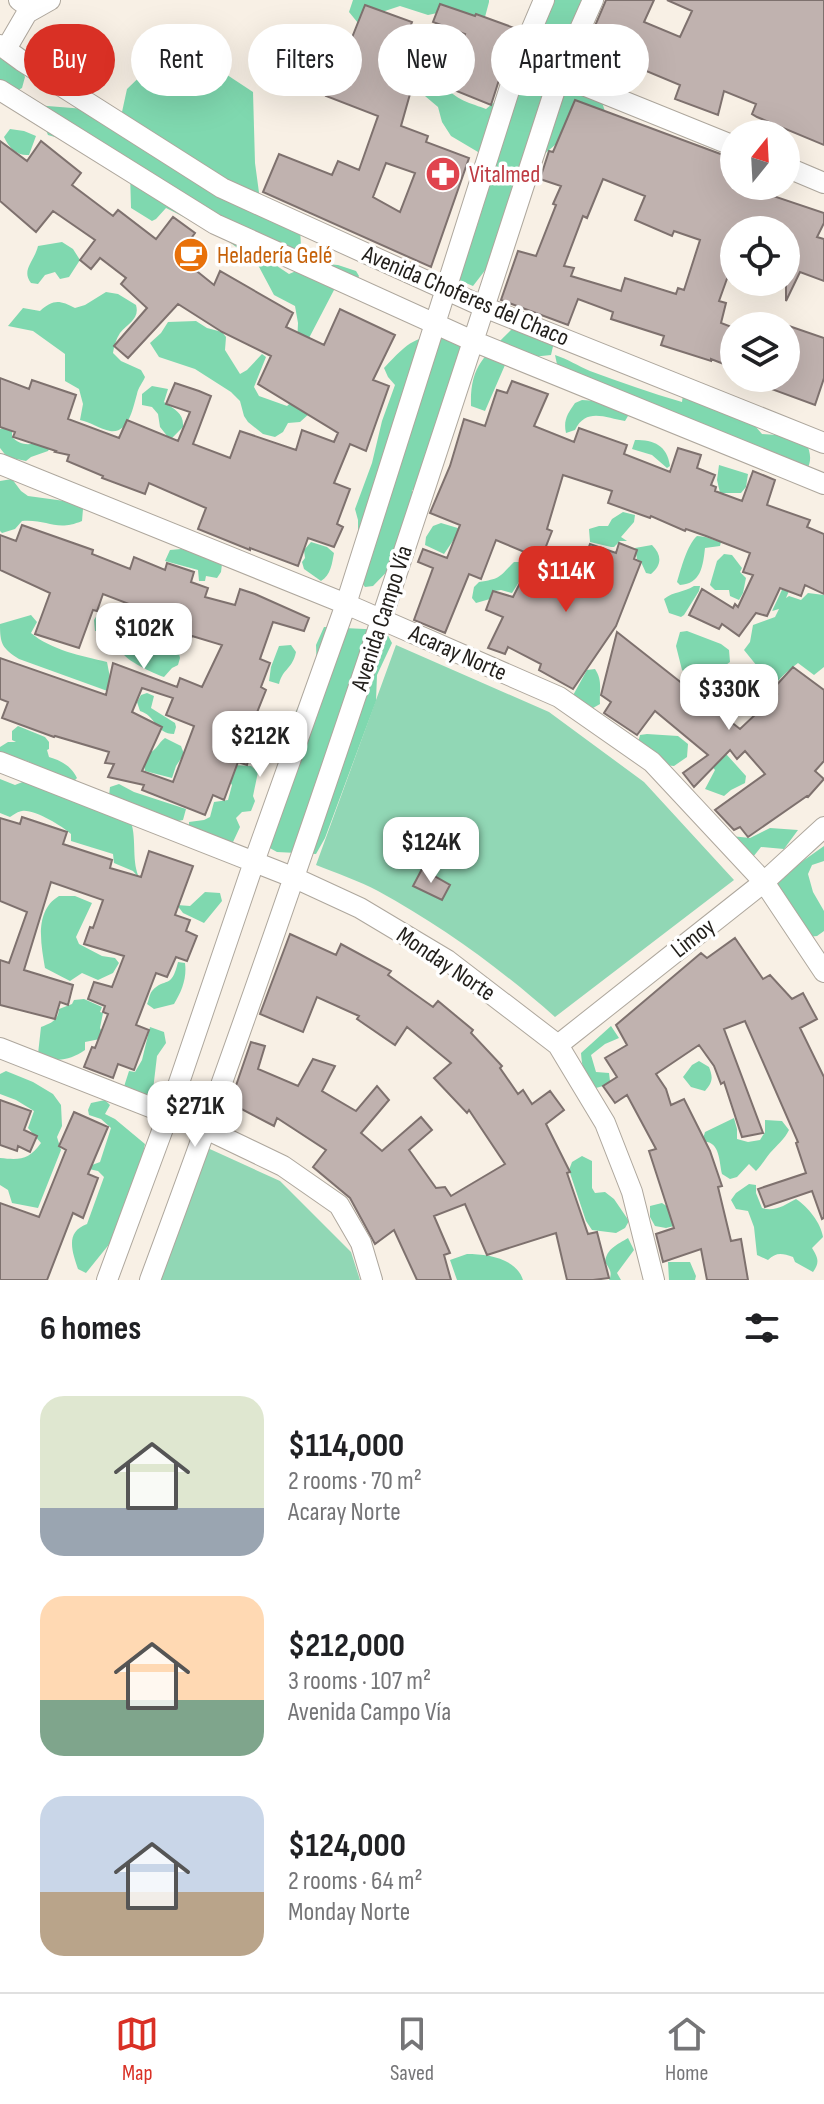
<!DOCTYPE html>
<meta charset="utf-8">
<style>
:root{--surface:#fff;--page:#f6f6f6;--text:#202124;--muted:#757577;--line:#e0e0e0;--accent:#d93025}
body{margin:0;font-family:"Sofia Sans Condensed",sans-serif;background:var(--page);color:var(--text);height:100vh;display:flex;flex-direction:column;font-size:30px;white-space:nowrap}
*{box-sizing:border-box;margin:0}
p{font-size:26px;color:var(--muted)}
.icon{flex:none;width:44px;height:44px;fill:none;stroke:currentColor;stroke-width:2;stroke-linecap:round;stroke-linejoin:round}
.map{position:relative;height:1280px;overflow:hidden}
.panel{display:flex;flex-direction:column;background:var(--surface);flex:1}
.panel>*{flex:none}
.top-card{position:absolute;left:24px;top:24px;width:776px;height:72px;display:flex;gap:16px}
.needle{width:52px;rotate:18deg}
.fabs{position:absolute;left:720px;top:120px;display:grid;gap:16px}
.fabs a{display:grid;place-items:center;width:80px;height:80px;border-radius:50%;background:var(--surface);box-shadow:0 8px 32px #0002;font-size:40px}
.price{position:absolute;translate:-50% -68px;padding:0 18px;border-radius:16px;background:#fff;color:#222;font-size:26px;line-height:52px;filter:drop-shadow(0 2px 4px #0008)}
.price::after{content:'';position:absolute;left:50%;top:48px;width:24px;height:18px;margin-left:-12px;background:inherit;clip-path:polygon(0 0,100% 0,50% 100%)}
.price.current{background:var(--accent);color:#fff}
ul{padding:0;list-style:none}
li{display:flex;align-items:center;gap:24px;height:200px;padding:0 40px}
li span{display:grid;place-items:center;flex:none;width:224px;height:160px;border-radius:24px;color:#555}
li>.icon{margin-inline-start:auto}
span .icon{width:96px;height:96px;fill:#fffc;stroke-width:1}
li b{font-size:34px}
h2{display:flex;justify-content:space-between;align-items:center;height:96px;padding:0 40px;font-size:34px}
.pill{padding:0 28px;border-radius:36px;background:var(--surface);box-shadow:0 8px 32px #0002;font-size:28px;line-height:72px}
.pill.current{background:var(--accent);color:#fff}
.tabs{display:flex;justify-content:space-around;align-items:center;height:112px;border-top:2px solid var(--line);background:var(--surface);font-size:22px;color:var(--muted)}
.tabs a{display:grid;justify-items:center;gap:4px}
.tabs .current{color:var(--accent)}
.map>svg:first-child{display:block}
</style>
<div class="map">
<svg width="824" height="1280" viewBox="0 0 824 1280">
<rect width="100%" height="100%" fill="#f8f0e5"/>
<path fill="#91d7b5" d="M396,645L549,712L644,782L734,880L555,1017C501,969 442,926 378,891C359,881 336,873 316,865Z
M201,1145L280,1181L351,1252L360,1280H150Z"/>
<path fill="#7fd8af" d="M353,0H489V2L485,17L471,20L442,12L428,15L400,6L385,11L373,20L358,23L349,12Z
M554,0H603L594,15L587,58L575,69L560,74C554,67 543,57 540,48C534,31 545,13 554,0Z
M0,58L19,63L25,77L22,88L3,98L0,97Z
M437,60C441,68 443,77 446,85C452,99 473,104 486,109L515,85H529L545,89L560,87L574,90L602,102L607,118L580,139L555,145L536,161L493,260L473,286L459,280L467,237L477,226L487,194L489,164L478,152L451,136L442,122L438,107L425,96L426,81L423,65Z
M154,63H209L253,92L255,163L260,200L300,226L301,248L280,258L247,255L220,235L166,208L156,219L152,221L131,208L130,172L89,147L48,135L35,105L122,112L127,89Z
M10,129L24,131L36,136L29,155C17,156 9,148 4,137Z
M62,242L73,249L80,260L69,277L60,279L55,272L45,275L38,284L31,283C21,270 34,262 38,246Z
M315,263L338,265L356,271L359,276L351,290H334L309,338L297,345L298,323L295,306L274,295L258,265L274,264L289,274Z
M106,292L118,294L136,305C140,319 128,323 120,333C116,339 114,346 113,353L121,361L141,370L145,377C143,382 138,388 137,394C133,407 129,434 110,431C100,429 90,422 80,420L83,404L79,389L65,381V354L33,331L8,326L23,308L40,311C53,299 60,300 75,308L85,305Z
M196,321L207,328L222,332L226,337L225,350L240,374L247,370L262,354L266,357L254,387L259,396L287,406L297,397L310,413L300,422L288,423L283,432L275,437L263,434L248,422L244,416L240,401L231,392L195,369L159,357L150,343L161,333L168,322Z
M520,327L554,342L551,355L532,357L514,352L505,365L485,411L471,406C470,364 485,357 512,329Z
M451,331L472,345L479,357L470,370L420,489L412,490V506L401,557L373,586L365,587L358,578V520L355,509L372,463L382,421L395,385L388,377L384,368C410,340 414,338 451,331Z
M555,355C568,359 578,366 590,371C620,382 651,393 682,402L684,387L704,390L707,408L737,405L762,434L777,435L799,428C806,444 815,454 807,470L558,369Z
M152,386L168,389L164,402C175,410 184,413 183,427L172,438L168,437L160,427L158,414L152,407L142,405V394Z
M582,400L597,401L626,408L628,416L625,421C606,418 586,407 575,430L566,433C563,420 568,413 575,403Z
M18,423L12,432V437C25,451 41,441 57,436L48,451L31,457L26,461L7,457L0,448V429Z
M635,440C654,440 667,445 670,466L667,468L652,455L632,449Z
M719,465L748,474L746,487L741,493H720L717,480Z
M12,479L21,491L28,496L72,502L83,509L82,521C56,532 48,519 22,521L15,529L2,533L0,531V481Z
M623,512L635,515L634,522L621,537L627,541H620L614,547H611L590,542L589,529L599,526H608L612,519Z
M441,523L461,529L444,554L425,545L426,537L433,526Z
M697,536C706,536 712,540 721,542L720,546L705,548C703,566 701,584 680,585L677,582C681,569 687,545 697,536Z
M311,542L327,547L334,553C332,563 331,575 321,581L304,569L302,562L305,558L304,550Z
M652,545C662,555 662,565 651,574L646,573L641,562L637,559L635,548Z
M181,549L203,552L222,564L221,572L217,578L206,576L205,581H199L198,570L165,561L170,550Z
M724,554L732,555L742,568L740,572L746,578L743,593L739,600L730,596L729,590H715L710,585L717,561Z
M553,558L579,566L566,602L551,587L554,579C545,573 538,569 526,571L512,593L501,590L494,591L490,599L476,603L472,598L474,587L479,582C501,579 499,577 514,562H537Z
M788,577L789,591L786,598L789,596L801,600L808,593L824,595V667L814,675L798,663C780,676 769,689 762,710L752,705V698L761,671L744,650L750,642L753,625L775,617L779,609L772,611Z
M694,586H700L699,591L684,615L681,617L669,613L664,599C674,591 683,593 694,586Z
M114,606L140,613L146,649C157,647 165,640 176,640L180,658L178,665L172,668L164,677C153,673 126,661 121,651C119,647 120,642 119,637L112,632L95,631L94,620L101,609Z
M31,615L37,622L31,633C51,650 82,656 107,662L113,693L19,659C2,648 0,644 0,624Z
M324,627L385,630L392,643L377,675L376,701L325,838L316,854L277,852L257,841L290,749L289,734L296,711L317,671L316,645Z
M687,631L721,644L729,650L730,662L708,678L690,677L682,670L676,646L680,632Z
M291,645L296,652C292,670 283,668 279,684L269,681L271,667L279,646Z
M595,669C603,681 599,690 600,704L593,708L589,705L571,699L587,670Z
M147,693L154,696L151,708L175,723L176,727L174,734C156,734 155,715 140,711L137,702L141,695Z
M18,726L45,737L49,742V749L47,750L49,757C62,761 71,766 77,778L72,783L27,761L0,755V747L8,742H16L12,740V731Z
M647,734L678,736L688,744L687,757L674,766L664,765L638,743L640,735Z
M165,738L181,746L184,754L176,766L172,778L145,771L144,765L149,753C157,750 158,743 165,738Z
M717,748L727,755L746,776L745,783L731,790L724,796L705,789L715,770L707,760L708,753Z
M233,765L251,766L258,772L253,796L255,801L251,811L242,812L236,818L240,827L233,842L225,848L189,826V822L204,820L210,817L214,802L228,800L232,785L227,778Z
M0,779L15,785L30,779L131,822C137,840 131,863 140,879L133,871L114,863L113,854L71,841V834C62,826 34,809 22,811C19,811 13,815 10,817L0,813Z
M119,784L134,792L186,809L183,820L173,822L109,796L110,787Z
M770,828L798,830L784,849L761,847L753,857L731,836L750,838Z
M824,846V861L812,865L808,874L813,892L824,911V931L817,936L799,938L773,888L800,863Z
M205,892L220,893L222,901L204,923L183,913L177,905L190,906Z
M59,896H75L92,903L76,937L79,944L102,956L115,958L119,963L113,973L98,980L82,973L70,981L45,968C41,944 34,911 59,896Z
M178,962L185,963C187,978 182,991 174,1004L154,1009L147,1004C149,1000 149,995 152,991C165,976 171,991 178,962Z
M84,999L102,1007L100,1012L103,1013L100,1028L105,1038L85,1042V1050C69,1061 54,1063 38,1054L41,1027C51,1023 58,1021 59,1009L72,1004L74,1000Z
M611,1026L619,1038L605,1044L591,1055L596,1072L609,1073L610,1081L603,1086L596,1088C584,1079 582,1067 581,1053Z
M150,1027L164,1032L166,1043L157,1056L153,1090L146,1097L121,1096L129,1071L135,1072L142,1060Z
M699,1061L709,1067C713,1077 713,1082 705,1091L691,1087L683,1077L692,1065Z
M6,1071L33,1082L53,1094L61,1105L62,1126L57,1137L61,1150L38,1208L12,1203L8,1190L0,1185V1158C20,1160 29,1160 41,1143L28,1128L34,1111L16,1100L0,1094V1074Z
M105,1100L110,1105L105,1114L115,1119L145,1144L138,1180L123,1227L86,1273L78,1269C72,1251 65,1232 87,1224L104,1177L98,1171L84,1168L100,1162L111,1128L101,1119L89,1115L88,1110L91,1103Z
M734,1118L737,1129V1139L748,1142L760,1140L765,1132V1120L782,1121L789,1130C784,1140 777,1145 770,1153C765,1159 762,1165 756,1171L749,1164L737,1177L730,1179L722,1174C719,1161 720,1140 702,1142L705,1132Z
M582,1156L592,1161V1188L595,1193L605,1192L614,1199L629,1221L625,1228L616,1233L592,1230L586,1221L569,1170L572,1162Z
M749,1184L756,1185V1193L762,1208C775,1212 785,1205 796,1199C808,1207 821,1223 823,1237L812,1248C818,1258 820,1262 813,1272L795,1262L793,1257C782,1253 776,1252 768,1260L757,1255L754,1227L748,1211L736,1209L731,1200L736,1193Z
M662,1203L668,1207L674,1226L666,1228L655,1226L650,1217V1206Z
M628,1238L634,1250L617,1273L621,1280H609C613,1273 609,1268 605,1262C607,1248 617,1245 628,1238Z
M467,1254C487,1254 516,1258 523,1280H457L450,1260Z
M690,1262L696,1276L695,1280H669L668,1262Z"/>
<path fill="#c0b2af" stroke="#7e716e" stroke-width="2" fill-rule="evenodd" d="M606,0H654L644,22L680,37L692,11L667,0H824V145L757,117L752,114L756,104L724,91L718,115L675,99L680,85L625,62L621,71L583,54Z
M440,4L475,16L476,14L517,29L507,55L491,105L454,90L465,62L455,57L465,34L433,22Z
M365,5L412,22L396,63L409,68L412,87L401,126L428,136L426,142L469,158L431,267L263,192L279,154L332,175L338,161L359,170L378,116L326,96L346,44L349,45ZM386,163L415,173L400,212L373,197Z
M575,100L734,159V186H777L773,196L824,213V223L817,237L824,239V281L800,272L786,301V230H734V259L719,301L726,303L721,323L734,328V368L711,359V361L661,345L664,336L611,319L613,312L578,299L568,325L501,300L518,251L536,256L556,205L553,204L561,186L540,179L549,151L553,152ZM603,179L645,196L635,220L672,236L674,231L700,240L684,290L678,288L676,294L625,278L621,291L571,276L574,268L564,266L583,216L587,218Z
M0,141L27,161L41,141L81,173L72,185L113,216L118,210L156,239L173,217L195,233L178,256L214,285L220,271L293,313L286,327L324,345L340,309L395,335L373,380L389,386L366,451L350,444L334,483L350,489L337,524L343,527L334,547L308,538L298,566L250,548V550L198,529L206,508L149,483L145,494L102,478L103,476L67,461L69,455L55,452L56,451L13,437L15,432L0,427V378L29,389L32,380L76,395L68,419L119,438L127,420L178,441L190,412L166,404L175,383L199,391L211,396L193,444L230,458L240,431L296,450L302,430L334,442L338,433L258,384L271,356L222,332L178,304L128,358L114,346L147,308L121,284L126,278L100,258L91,269L80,260L95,240L53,211L36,232L0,201Z
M786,325L824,338V378L815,405L747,380V378H786Z
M512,381L548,394L534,426L574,442L579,428L627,445L624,454L670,472L678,448L701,455L697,468L715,475L711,485L716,487L715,491L742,501L753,471L775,480L767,505L810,520L807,527L824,534V594L805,585L801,596L780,588L767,616L756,613L739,636L722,624L719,629L689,615L702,589L733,608L735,604L738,607L753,575L743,572L750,553L706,536L686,529L685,531L651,516L650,518L608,503L612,491L563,475L547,529L552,531L541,559L496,540L481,579L469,574L445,633L414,620L433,568L418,562L423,549L447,558L460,525L430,513L450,466L464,419L485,426L497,390L507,393Z
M22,525L93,550L92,554L130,569L134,557L165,570L167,563L194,572L191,582L208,588L205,597L235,605L240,589L255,594L309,618L304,631L273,622L260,659L270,663L261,687L266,690L246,740L253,743L247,765L238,762L224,800L213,795L205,815L142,790L144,785L108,777L114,764L105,763L109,752L55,736L54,737L2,718L8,702L0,699V658L106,695L113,663L177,687L180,678L202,687L222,645L192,636L190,640L146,625L150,612L103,594L97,611L93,610L79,648L35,634L50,593L0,570V535L16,541ZM142,688L173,698L166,715L194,726L173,782L142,771L162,727L132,712Z
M619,543L637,550L634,559L641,562L616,626L573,689L539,670L541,664L508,647L505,654L488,648L503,617L486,610L493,591L513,597L526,571L571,592L590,544L616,553Z
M617,632L740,729L777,694L772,690L793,667L824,690V761L815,771L824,779L808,797L807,796L748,837L740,827L734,830L715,810L765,774L745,751L737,759L730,750L694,787L683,773L708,755L655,711L637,735L604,713L611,702L601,695Z
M22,817L67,832L63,844L112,860L110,868L141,877L149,851L193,866L175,915L190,920L186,931L197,936L187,961L176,957L167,977L156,973L136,1025L149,1030L134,1070L118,1064L113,1078L84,1067L92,1047L95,1048L108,1014L103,1012L105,1006L88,999L94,982L112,987L124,956L84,944L90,927L93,928L103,900L51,882L24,970L73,985L68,1005L60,1002L55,1019L0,1005V960L9,963L27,912L0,901V818L20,824Z
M422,869L450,885L442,900L413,886Z
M290,934L336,955L341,944L391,971L388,975L433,1007L438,1001L473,1030L471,1033L502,1066L500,1068L518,1094L523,1090L532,1104L550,1091L564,1110L546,1124L570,1172L567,1173L588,1234L597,1232L609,1278L593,1280H567L556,1233L487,1255L465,1204L434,1216L450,1253L444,1255L451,1280H417L394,1230L375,1244L350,1198L313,1167L326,1150L277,1118L274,1126L230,1103L251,1042L265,1046L258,1069L298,1086L313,1059L335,1066L322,1091L356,1111L377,1086L389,1100L361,1133L382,1151L421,1117L432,1130L409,1150L436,1188L445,1187L451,1196L505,1164L469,1110L467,1113L434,1078L451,1063L407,1027L395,1045L357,1019L359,1016L317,997L303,1032L260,1014Z
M735,938L763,979L770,975L792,999L803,993L817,1019L800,1028L824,1077V1218L822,1219L812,1191L765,1207L758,1189L806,1173L796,1143L798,1142L745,1021L724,1029L763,1133L742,1137L724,1082L721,1084L714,1066L699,1045L656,1074L666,1089L671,1105L684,1099L710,1151L722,1186L718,1187L731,1241L741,1239L748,1280H707L701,1249L663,1262L656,1234L674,1228L649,1151L656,1149L627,1095L615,1103L603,1086L617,1077L605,1058L627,1045L616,1025L701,953L707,958Z
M0,1100L31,1111L24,1130L37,1136L30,1152L18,1146L17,1151L0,1145Z
M74,1112L108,1127L88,1174L98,1178L83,1218L73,1213L47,1280H0V1203L39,1217L66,1150L59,1146Z"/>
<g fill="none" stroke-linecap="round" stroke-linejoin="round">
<defs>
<path id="minor" d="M27,13L50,0
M0,45L22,61L222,188L484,307L824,443
M6,49L27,13V6L19,0
M519,59L734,146
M0,90L215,224L473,341L824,484
M786,167L824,183
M0,464L346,604L559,697L652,762L764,882L824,972
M0,762L295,878L360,908L447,960L558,1045L605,1123L632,1192L654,1280
M558,1045L764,882L824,827
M0,1048L206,1129L283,1166L339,1205L361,1243L372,1280
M107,1280L168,1115L254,862L346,604L519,59L544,0
M150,1280C298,882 429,478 560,74L593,0"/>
</defs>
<use href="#minor" stroke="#aea79d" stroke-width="22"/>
<use href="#minor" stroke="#fff" stroke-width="20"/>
</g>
<defs>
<symbol id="pharmacy-disc" viewBox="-11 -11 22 22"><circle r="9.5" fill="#e0444e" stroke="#fff"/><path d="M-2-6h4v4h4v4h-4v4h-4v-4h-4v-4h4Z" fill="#fff"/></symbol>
<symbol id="cafe-disc" viewBox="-11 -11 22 22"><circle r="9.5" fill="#e8710a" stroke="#fff"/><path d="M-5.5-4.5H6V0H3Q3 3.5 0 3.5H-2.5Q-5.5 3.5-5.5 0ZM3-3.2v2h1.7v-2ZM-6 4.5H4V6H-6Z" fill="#fff"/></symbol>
</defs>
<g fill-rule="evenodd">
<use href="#pharmacy-disc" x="423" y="154" width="40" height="40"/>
<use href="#cafe-disc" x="171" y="235" width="40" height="40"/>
</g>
<g text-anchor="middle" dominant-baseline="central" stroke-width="7" stroke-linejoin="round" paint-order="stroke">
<g font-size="24" fill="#be3a42" stroke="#fff" text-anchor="start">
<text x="469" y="174">Vitalmed</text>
</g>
<g font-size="24" fill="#c56008" stroke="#fff" text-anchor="start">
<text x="217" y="255">Heladería Gelé</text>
</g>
<g font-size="24" fill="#211e1a" stroke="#fff">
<text transform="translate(466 296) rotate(23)">Avenida Choferes del Chaco</text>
<text transform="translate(382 618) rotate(-72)">Avenida Campo Vía</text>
<text transform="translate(458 653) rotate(24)">Acaray Norte</text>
<text transform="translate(693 938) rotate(-38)">Limoy</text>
<text transform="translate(446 964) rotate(34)">Monday Norte</text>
</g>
</g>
</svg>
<div class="fabs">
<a><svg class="needle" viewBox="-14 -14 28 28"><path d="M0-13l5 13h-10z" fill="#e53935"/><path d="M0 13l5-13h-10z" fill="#757577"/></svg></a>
<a><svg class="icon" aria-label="locate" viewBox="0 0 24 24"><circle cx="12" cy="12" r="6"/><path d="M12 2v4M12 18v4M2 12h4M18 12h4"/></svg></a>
<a><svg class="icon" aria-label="layers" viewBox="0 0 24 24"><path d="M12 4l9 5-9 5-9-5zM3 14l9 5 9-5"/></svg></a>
</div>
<b class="price current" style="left:566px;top:614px">$114K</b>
<b class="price" style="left:144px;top:671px">$102K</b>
<b class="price" style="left:729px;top:732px">$330K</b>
<b class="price" style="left:260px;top:779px">$212K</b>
<b class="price" style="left:431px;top:885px">$124K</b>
<b class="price" style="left:195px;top:1149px">$271K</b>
<div class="top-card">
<a class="pill current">Buy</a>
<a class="pill">Rent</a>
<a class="pill">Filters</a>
<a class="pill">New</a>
<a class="pill">Apartment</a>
</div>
</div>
<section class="panel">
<h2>6 homes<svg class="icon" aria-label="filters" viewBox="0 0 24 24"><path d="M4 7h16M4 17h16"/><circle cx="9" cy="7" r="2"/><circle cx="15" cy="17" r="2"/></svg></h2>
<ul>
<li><span style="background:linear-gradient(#dfe7d0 70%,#9aa5b1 0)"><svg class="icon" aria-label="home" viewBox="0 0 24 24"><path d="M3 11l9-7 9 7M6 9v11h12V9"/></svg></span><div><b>$114,000</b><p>2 rooms · 70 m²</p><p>Acaray Norte</p></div></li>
<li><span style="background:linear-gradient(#ffd9b3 65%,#7fa58c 0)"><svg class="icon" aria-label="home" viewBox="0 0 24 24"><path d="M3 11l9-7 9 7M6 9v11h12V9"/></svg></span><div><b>$212,000</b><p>3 rooms · 107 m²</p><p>Avenida Campo Vía</p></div></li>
<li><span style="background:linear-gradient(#c9d6e8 60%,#b9a48a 0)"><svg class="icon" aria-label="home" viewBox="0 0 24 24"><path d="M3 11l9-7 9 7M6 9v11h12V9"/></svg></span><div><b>$124,000</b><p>2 rooms · 64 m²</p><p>Monday Norte</p></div></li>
</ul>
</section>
<nav class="tabs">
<a class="current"><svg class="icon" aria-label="map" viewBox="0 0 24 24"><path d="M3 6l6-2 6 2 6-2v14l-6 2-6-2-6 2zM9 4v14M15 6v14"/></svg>Map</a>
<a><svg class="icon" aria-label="saved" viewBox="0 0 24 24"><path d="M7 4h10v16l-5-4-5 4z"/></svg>Saved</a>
<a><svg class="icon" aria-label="home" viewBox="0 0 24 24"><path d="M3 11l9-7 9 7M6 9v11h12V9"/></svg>Home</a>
</nav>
